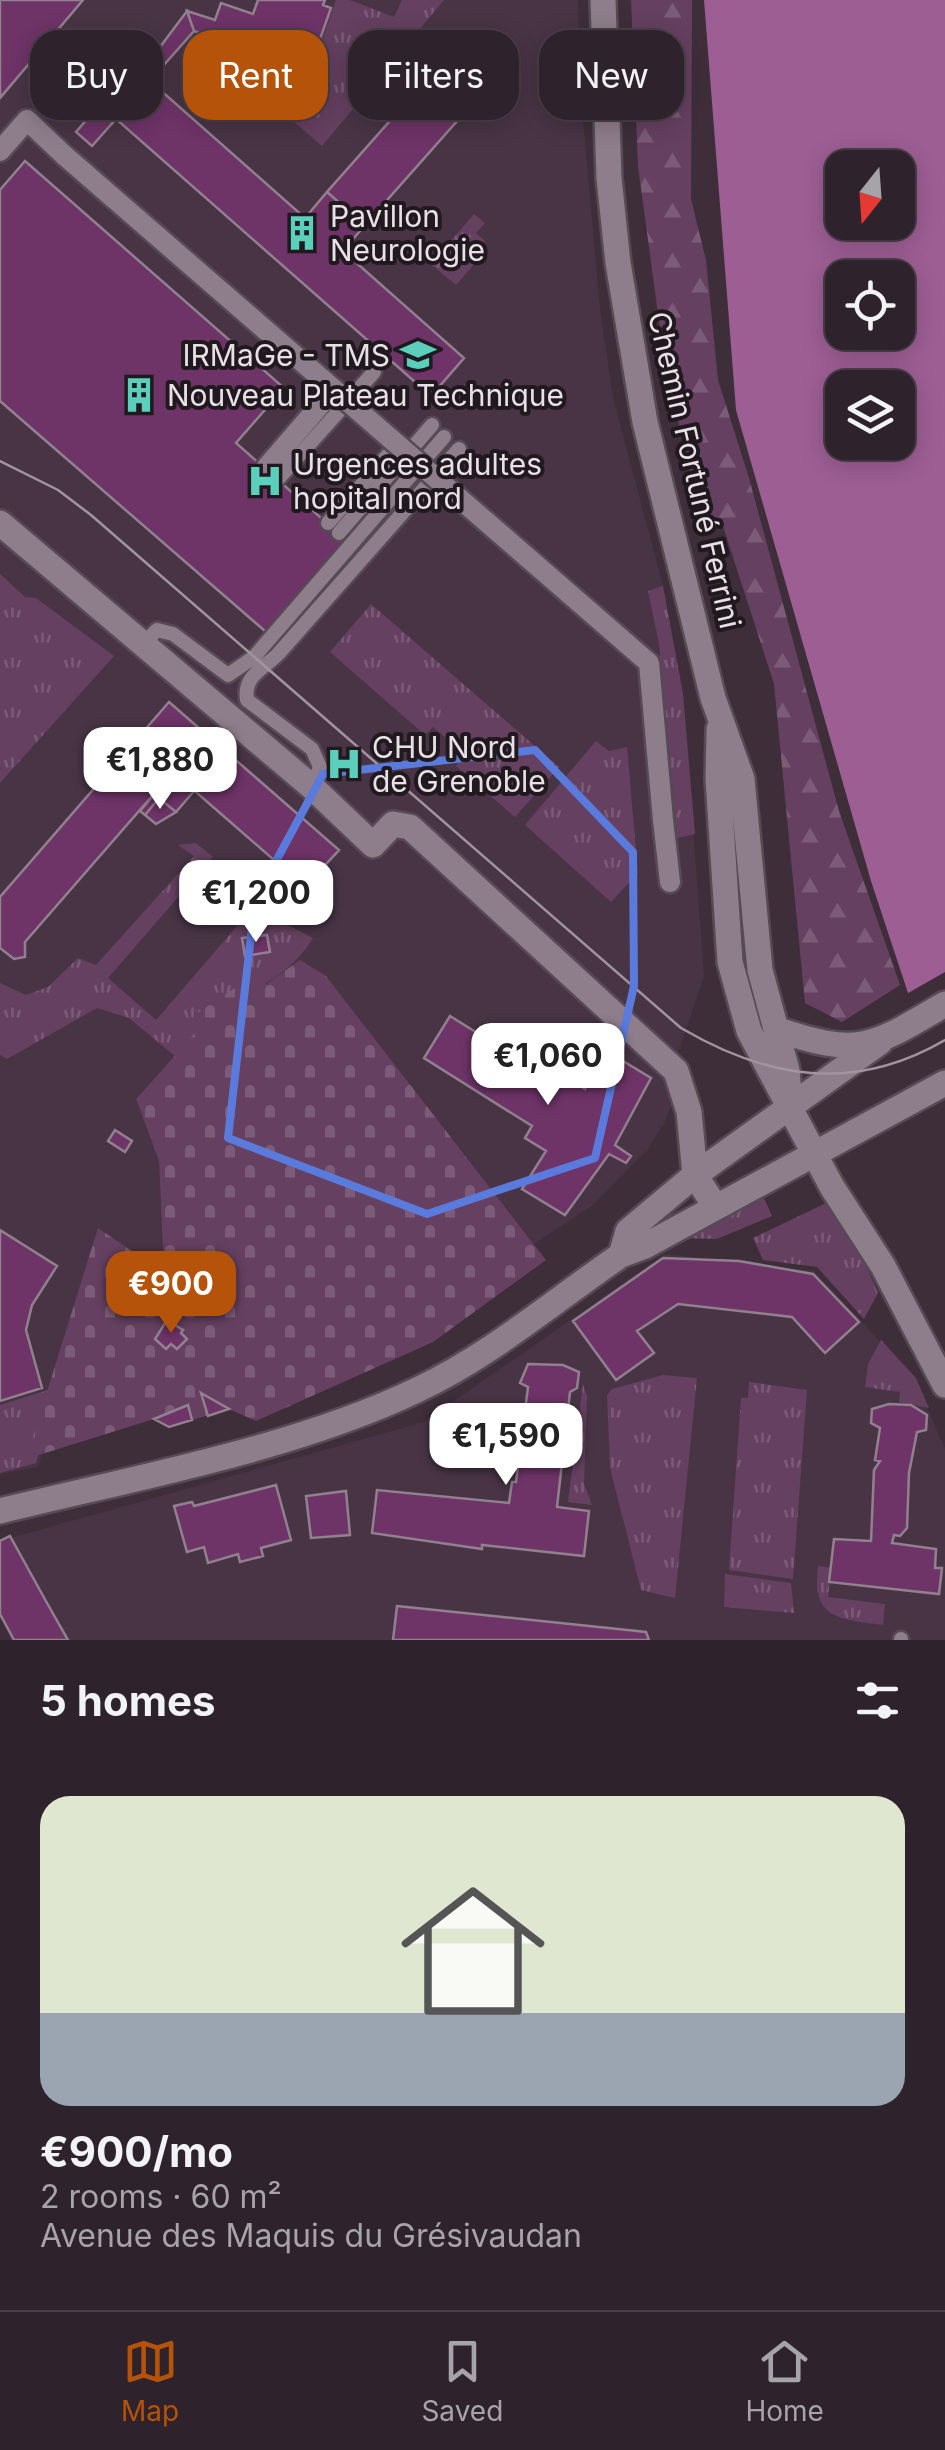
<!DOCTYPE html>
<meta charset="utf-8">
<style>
:root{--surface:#2e222c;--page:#3a2f38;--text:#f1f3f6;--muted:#a7a4a9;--line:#493f48;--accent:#b45309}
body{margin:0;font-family:Inter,sans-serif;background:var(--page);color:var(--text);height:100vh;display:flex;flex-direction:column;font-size:38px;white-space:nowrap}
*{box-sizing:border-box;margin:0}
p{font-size:32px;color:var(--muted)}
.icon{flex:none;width:55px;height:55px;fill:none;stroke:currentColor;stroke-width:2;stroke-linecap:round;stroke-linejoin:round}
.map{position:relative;height:1640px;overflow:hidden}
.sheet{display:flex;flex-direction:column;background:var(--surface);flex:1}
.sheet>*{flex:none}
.guide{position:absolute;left:30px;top:30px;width:885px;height:90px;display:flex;gap:20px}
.needle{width:65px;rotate:197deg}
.buttons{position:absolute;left:825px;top:150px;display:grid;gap:20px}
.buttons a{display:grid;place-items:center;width:90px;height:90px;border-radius:20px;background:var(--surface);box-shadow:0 5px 25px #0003,0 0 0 2px var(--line);font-size:50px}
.price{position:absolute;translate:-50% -85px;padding:0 22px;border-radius:20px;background:#fff;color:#222;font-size:32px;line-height:65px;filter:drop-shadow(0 2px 5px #0008)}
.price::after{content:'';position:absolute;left:50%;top:60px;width:30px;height:22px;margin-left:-15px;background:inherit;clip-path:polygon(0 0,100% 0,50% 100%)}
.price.selected{background:var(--accent);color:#fff}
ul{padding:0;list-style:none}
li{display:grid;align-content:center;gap:20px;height:530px;padding:0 40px}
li+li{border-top:2px solid var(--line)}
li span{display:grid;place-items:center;height:310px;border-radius:30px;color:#555}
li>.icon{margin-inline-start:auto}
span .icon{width:180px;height:180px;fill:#fffc;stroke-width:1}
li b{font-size:42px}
h2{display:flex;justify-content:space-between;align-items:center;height:120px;padding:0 40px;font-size:42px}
.tag{padding:0 35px;border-radius:30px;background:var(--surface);box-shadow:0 5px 25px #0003,0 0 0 2px var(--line);font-size:35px;line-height:90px}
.tag.selected{background:var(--accent);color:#fff}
.dock{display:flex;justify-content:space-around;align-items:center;height:140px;border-top:2px solid var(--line);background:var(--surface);font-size:28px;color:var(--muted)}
.dock a{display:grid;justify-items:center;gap:5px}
.dock .selected{color:var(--accent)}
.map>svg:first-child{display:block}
</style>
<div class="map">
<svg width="945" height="1640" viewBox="0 0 945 1640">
<defs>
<pattern id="grass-tufts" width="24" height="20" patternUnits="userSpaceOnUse" patternTransform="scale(2.5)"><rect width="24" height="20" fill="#654060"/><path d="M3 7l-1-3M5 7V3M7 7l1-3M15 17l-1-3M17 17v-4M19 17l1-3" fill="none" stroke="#7b5b77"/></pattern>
<pattern id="forest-firs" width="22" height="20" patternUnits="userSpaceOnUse" patternTransform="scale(2.5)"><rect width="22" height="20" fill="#654060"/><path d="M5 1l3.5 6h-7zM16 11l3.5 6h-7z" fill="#7b5b77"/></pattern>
<pattern id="cemetery-stones" width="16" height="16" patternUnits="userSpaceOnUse" patternTransform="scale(2.5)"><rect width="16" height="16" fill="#654060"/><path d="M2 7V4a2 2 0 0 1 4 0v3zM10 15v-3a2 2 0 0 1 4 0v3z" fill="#7b5b77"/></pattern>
</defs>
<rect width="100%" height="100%" fill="#3d2e3a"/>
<path fill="#483445" d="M0,0H578L580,86L600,308L613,398L663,586L683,694L704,976L667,1085L672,1103L664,1124L648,1149L592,1206L534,1244L326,976L266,984L194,1016L203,1023L136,1099L159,1161L164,1274L106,1235L38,1467L0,1474Z
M665,1254L814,1271L914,1378L945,1449V1640H13L0,1616V1541L424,1422Z"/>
<path fill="url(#grass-tufts)" d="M336,0H350L394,17L402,0H444L322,146L238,73L242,58L308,79Z
M474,214L485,223L476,233L485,241L479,248L484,253L456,285L431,264Z
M0,574L25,597L36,598L114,656L0,783Z
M663,586L683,694L695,834L677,838L659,644L648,591Z
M371,604L559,767L515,817L456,766L465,754L433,727L425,735L330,652Z
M596,741L609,751L627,747L638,873L611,902L525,825Z
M196,843L213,857L108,978L156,1020L262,897L284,923L313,938C287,982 239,996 194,1016L203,1023L188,1067L129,1018L97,1008L7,1059L0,1055V983L26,995L48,987L78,958L96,965L194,856L178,845Z
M763,1196L772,1216L717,1239L677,1238Z
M828,1202L842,1210L878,1293L864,1319L817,1267L763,1260L753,1238Z
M881,1340L916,1378L929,1408L899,1402L900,1392L865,1387L868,1364Z
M663,1375L697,1378L675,1598L641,1590L610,1468L607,1395L612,1389Z
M749,1382L807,1390L793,1579L729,1570L741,1398H748Z
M583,1384L587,1396L584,1484L592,1505L568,1502Z
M48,1390L56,1391L36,1463L0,1473V1405Z
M818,1566L831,1568L828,1597L885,1604L883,1625C839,1619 811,1619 818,1566Z
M725,1574L791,1583L794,1613L724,1607Z"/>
<path fill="url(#forest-firs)" d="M631,0H692L691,199L706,260L718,380L749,478L839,811L900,985L842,1022L805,1003L774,684L722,523L702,529L663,351L638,166Z"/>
<path fill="url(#cemetery-stones)" d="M300,960L326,976L546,1260L433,1342L256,1421L229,1409L169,1427L154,1419L26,1459L98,1228L164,1273L159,1161L136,1099L203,1024L193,1016L242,983L261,978L266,984Z"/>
<path fill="#9d5e94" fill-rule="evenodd" d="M704,0H945V1105L871,881L736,410ZM842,168H898V222H842ZM842,278H898V332H842ZM842,388H898V442H842Z"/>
<path fill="#3d2e3a" d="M945,972V1110L903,996Z"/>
<path fill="#6e3367" stroke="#91808e" stroke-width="2.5" d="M0,0H83L0,98Z
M258,0H325L323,5L331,8L307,76L230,50L232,45L194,31L187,11L215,20L221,3L253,14Z
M187,11L194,31L92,146L76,132L133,67L160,47Z
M466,35L504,68L365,225L327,192Z
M150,81L305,218L327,192L365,225L343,251L464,358L431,396L116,119Z
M25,161L284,388L236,443L353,546L273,638L0,401V190Z
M169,702L339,850L305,887L173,772L25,942V957L14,959L0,948V897Z
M173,772L195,790L176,812L159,798L145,815L140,811Z
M159,798L176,812L156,824L145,815Z
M267,935L270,952L245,956L242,938Z
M450,1016L557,1083L562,1075L585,1089L608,1052L651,1078L615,1145L631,1156L626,1163L609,1154L565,1215L522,1189L546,1151L525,1138L532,1126L424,1058Z
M115,1130L132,1141L125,1152L108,1141Z
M0,1230L57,1266L32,1305L26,1330L42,1388L0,1401Z
M663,1258L739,1261L813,1274L859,1322L825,1353L792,1317L678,1304L637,1331L654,1353L616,1380L573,1321Z
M167,1320L183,1330L181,1333L187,1339L177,1349L171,1344L166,1349L155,1339Z
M528,1364L563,1365L579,1372L577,1388L570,1392L557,1507L589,1511L584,1556L482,1545V1549L372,1533L377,1490L509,1503L512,1482H516L528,1387L520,1383Z
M201,1393L229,1409L208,1416Z
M889,1404L911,1405L927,1415L926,1430L917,1432L909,1473L907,1528L900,1536L894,1535L892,1543L936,1549L935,1568H942L939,1594L829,1582L834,1539L871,1541L874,1470L880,1461L875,1460L880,1428L871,1423L872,1409Z
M188,1405L192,1420L169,1427L154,1419Z
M276,1485L291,1540L261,1548L263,1556L240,1562L238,1554L208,1563L204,1547L187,1552L174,1506L192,1502L194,1506Z
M346,1491L350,1535L311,1538L306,1496Z
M10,1536L47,1603L68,1640H14L0,1614V1541Z
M397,1606L646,1632L649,1640H393Z"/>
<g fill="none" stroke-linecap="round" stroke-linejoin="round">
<defs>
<path id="service" d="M278,479L374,372
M328,523L388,455
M339,533L432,425
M142,645L157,630L173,634L228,675L254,657L444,437
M312,787L320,767L312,749L247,700C243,675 264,669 279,653L459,449
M901,1640V1639"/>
<path id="pedestrian" d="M0,151L27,120L65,156
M266,468L334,389
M663,820L670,882"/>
<path id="minor" d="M0,523L312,787L373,845L393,824L410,827L676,1071L689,1112L695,1175L715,1206"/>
<path id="tertiary" d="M603,0L609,178L618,263L645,422L713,698L742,779L760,970L787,1070L790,1106
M719,729L718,779L730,962L749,1031L832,1187L883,1266L945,1385
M776,1029C860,1058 872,1047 945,1004
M621,1255L628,1231L695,1175L880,1042
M0,1511C133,1478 294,1449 417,1390C490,1356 555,1300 621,1255L645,1246L945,1083"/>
</defs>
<use href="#service" stroke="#564a54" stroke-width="19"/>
<use href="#pedestrian" stroke="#564a54" stroke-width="25"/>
<use href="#minor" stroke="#564a54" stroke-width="30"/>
<use href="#tertiary" stroke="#564a54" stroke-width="30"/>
<use href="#service" stroke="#8e7d8b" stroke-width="14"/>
<use href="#pedestrian" stroke="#8e7d8b" stroke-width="20"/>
<use href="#minor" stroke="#8e7d8b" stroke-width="25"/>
<use href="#tertiary" stroke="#8e7d8b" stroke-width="25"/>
<path stroke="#a0949e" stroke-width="2.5" d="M0,461L58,490L91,515L681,1028C768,1079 854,1093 945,1040"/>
<defs>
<path id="pedestrian-bridge" d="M65,156L649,663L663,820"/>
</defs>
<use href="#pedestrian-bridge" stroke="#564a54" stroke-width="25" stroke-linecap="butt"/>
<use href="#pedestrian-bridge" stroke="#8e7d8b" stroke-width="20"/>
</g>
<path fill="none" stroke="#5a7adc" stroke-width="8" stroke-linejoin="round" d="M535,750L633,852L634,986L595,1158L427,1214L228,1138L255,900L323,774Z"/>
<defs>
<symbol id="building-bare" viewBox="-9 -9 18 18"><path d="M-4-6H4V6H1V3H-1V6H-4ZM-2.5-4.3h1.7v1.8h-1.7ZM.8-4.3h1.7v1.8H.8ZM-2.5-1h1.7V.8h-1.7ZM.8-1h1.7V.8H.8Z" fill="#5bcebc" stroke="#20191e" stroke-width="2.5" paint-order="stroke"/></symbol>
<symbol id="university-bare" viewBox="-9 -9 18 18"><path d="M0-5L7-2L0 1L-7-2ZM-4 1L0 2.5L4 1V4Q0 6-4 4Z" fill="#5bcebc" stroke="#20191e" stroke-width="2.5" paint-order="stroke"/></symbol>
<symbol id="hospital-bare" viewBox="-9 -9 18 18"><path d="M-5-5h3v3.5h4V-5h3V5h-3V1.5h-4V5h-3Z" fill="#5bcebc" stroke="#20191e" stroke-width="2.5" paint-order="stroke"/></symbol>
</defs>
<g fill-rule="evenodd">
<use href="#building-bare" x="277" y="208" width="50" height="50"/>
<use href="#university-bare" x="393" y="330" width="50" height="50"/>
<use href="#building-bare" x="114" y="370" width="50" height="50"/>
<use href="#hospital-bare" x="240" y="456" width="50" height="50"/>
<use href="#hospital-bare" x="319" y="739" width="50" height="50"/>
</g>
<g text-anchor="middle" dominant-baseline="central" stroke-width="8" stroke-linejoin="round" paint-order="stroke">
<g font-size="30" fill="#e9dfe7" stroke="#20191e" text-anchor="start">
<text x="330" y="216">Pavillon<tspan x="330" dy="34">Neurologie</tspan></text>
<text x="390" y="355" text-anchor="end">IRMaGe - TMS</text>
<text x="167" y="395">Nouveau Plateau Technique</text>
<text x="293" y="464">Urgences adultes<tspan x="293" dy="34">hopital nord</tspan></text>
<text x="372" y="747">CHU Nord<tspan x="372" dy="34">de Grenoble</tspan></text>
</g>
<g font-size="30" fill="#e9dfe7" stroke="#20191e">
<text transform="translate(695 470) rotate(77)">Chemin Fortuné Ferrini</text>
</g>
</g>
</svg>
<div class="buttons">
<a><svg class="needle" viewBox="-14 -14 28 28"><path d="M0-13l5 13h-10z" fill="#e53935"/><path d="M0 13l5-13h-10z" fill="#a7a4a9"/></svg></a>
<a><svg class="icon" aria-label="locate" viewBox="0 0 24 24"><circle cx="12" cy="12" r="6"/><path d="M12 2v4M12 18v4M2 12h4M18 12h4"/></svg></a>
<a><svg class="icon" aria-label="layers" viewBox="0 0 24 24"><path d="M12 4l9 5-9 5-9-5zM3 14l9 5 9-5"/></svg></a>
</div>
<b class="price" style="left:160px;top:812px">€1,880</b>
<b class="price" style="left:256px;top:945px">€1,200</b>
<b class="price" style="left:548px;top:1108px">€1,060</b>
<b class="price selected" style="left:171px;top:1336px">€900</b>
<b class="price" style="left:506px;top:1488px">€1,590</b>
<div class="guide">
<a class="tag">Buy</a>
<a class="tag selected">Rent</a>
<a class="tag">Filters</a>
<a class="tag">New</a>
</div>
</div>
<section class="sheet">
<h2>5 homes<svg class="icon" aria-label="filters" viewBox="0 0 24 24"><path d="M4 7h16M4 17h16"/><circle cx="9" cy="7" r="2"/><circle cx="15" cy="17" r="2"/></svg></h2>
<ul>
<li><span style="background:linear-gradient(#dfe7d0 70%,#9aa5b1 0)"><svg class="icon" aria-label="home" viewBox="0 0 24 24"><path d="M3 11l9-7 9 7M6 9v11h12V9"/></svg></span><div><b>€900/mo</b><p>2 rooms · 60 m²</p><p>Avenue des Maquis du Grésivaudan</p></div></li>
</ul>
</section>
<nav class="dock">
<a class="selected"><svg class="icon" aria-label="map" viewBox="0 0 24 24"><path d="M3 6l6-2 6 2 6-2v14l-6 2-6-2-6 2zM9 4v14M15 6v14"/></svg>Map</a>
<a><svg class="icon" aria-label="saved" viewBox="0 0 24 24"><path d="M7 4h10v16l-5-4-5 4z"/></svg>Saved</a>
<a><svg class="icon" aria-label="home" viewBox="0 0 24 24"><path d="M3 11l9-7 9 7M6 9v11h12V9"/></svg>Home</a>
</nav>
